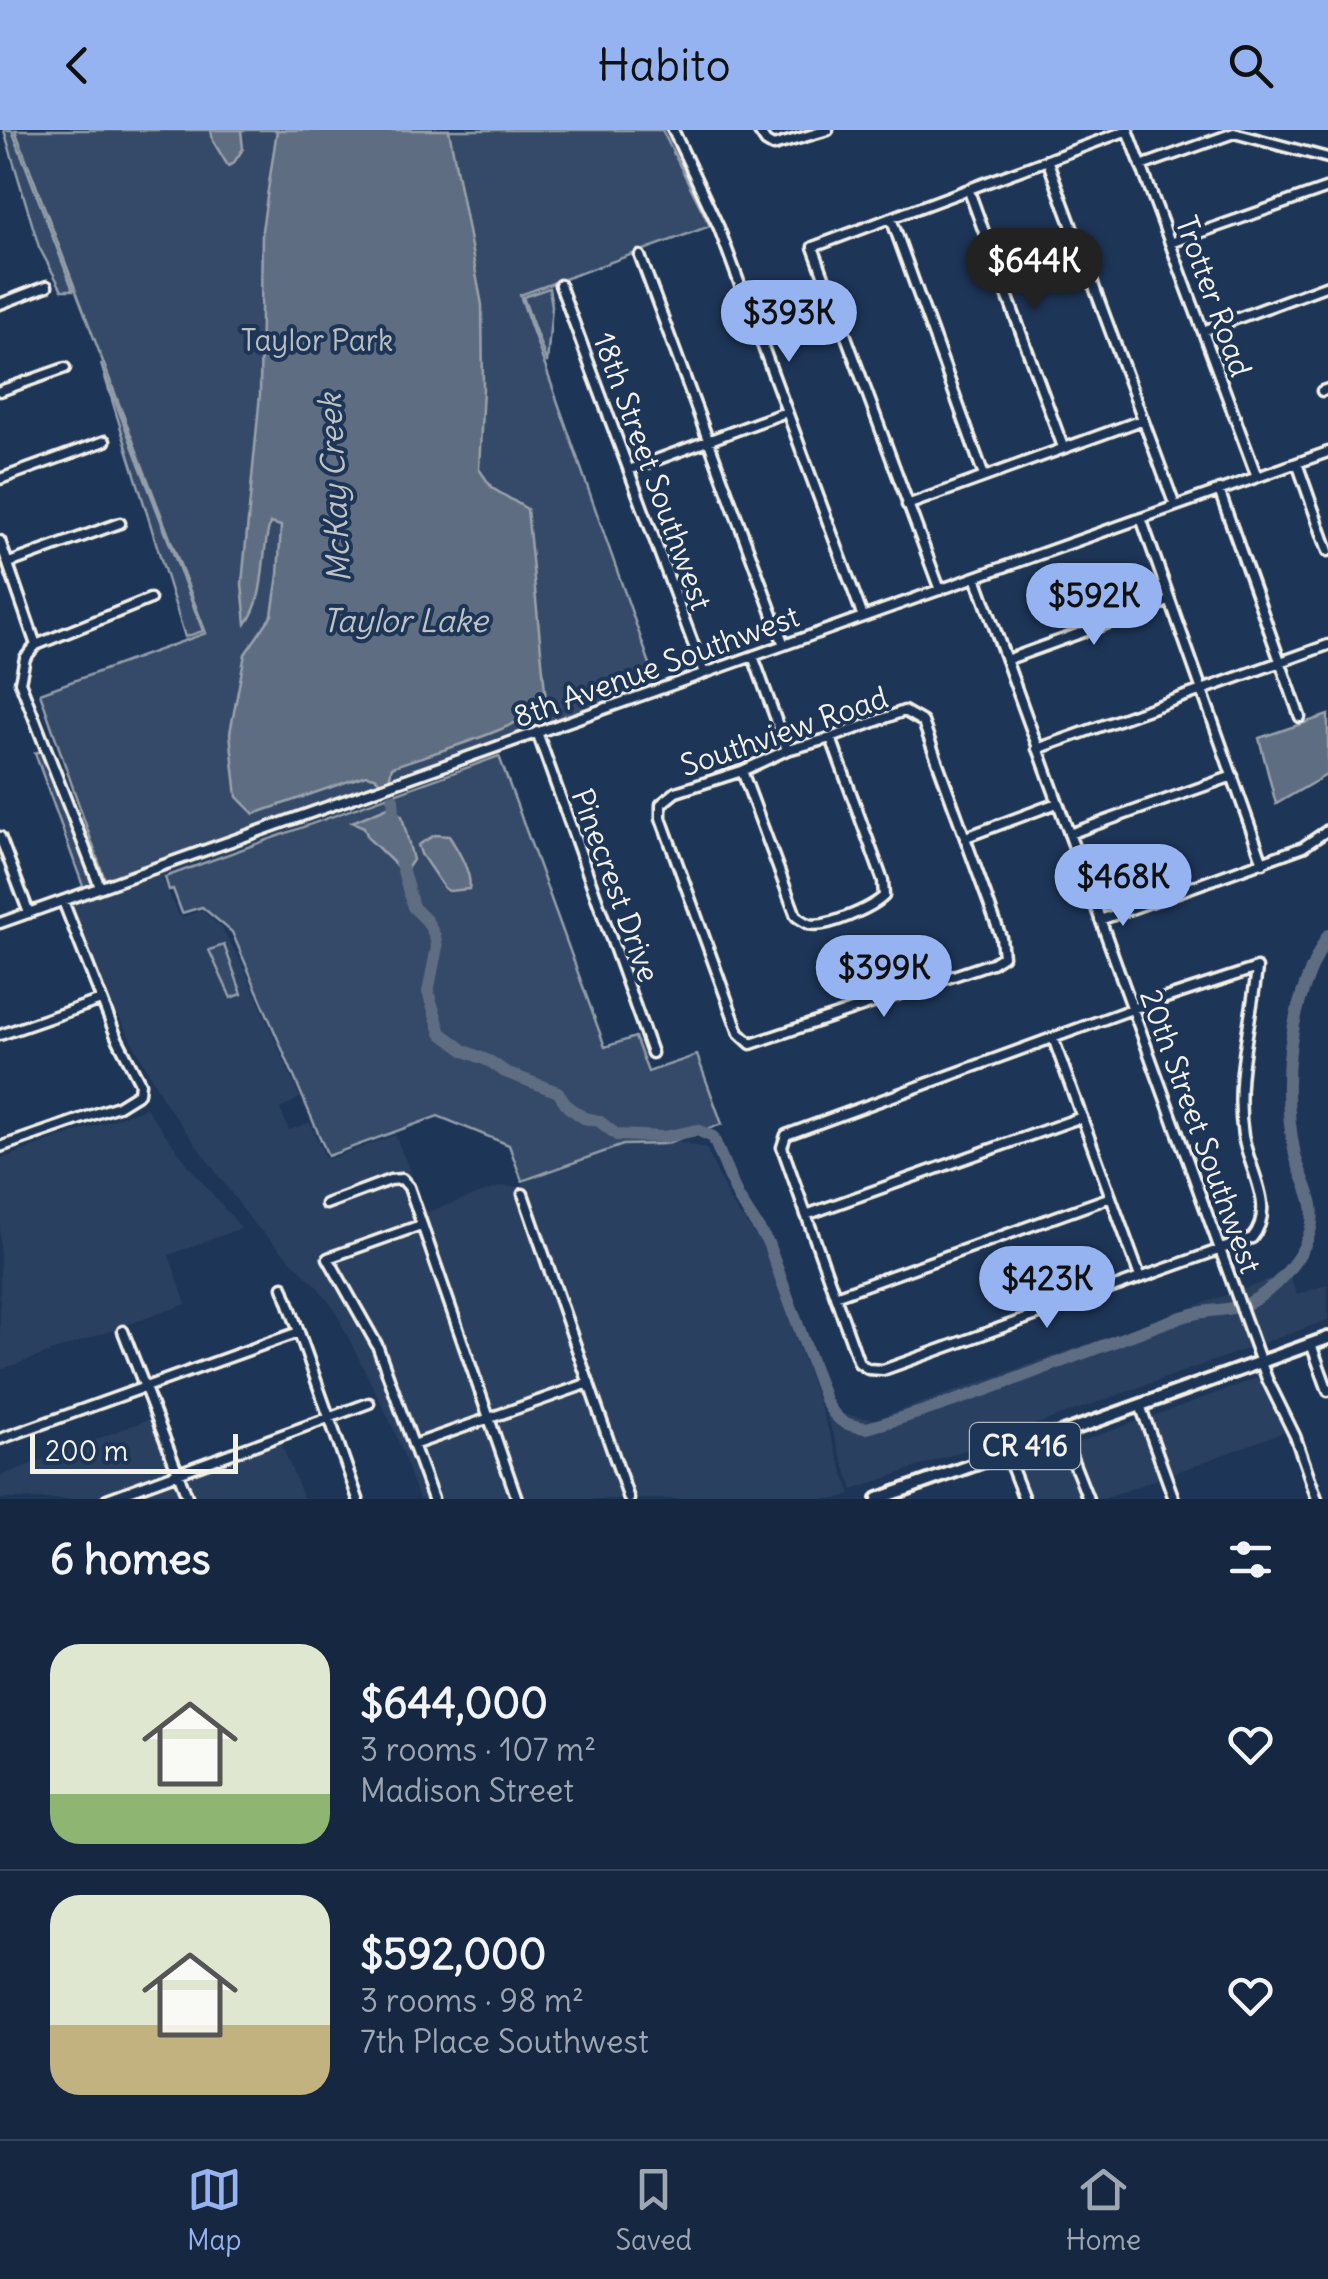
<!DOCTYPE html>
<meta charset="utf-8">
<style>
:root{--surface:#162841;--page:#23344c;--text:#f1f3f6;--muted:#9ea6b1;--line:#35445a;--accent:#95b2f1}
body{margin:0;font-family:Delius,sans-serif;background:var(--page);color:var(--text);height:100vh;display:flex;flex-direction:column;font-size:38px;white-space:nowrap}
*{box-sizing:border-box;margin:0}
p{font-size:32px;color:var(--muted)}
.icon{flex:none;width:55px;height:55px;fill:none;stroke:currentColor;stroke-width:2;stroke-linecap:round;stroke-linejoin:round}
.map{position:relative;height:1369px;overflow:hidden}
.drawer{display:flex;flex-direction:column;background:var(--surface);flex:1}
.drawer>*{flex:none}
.scale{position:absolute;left:30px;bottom:25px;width:208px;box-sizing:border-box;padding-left:10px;border:5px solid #f4f1e8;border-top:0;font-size:28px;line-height:35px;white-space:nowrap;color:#f4f1e8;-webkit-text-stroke:8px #1d3557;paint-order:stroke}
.price{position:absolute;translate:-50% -85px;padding:0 22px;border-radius:35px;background:var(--accent);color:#111;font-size:32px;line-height:65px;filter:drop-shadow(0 2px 5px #0008)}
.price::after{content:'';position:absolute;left:50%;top:60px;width:30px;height:22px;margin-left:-15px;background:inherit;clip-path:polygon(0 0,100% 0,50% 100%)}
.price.current{background:#222;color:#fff}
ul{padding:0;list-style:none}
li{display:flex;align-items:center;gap:30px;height:250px;padding:0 50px}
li+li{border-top:2px solid var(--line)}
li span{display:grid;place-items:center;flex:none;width:280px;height:200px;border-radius:30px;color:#555}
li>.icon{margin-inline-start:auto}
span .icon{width:120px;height:120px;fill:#fffc;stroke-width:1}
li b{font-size:42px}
h2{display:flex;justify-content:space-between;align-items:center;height:120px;padding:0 50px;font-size:42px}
header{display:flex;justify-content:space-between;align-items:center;height:130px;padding:0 50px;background:var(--accent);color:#111;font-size:45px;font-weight:600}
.menu{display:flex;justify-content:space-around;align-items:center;height:140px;border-top:2px solid var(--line);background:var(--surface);font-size:28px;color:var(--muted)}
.menu a{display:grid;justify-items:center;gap:5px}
.menu .current{color:var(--accent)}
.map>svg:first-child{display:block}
</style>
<header><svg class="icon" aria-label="back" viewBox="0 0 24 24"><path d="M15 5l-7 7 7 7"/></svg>Habito<svg class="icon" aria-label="search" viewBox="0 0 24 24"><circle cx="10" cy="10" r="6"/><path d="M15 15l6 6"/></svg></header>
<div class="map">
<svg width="1328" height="1369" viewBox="0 0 1328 1369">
<rect width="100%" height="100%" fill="#1d3557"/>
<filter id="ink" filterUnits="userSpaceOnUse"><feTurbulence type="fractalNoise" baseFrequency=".01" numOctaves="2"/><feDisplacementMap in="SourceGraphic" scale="20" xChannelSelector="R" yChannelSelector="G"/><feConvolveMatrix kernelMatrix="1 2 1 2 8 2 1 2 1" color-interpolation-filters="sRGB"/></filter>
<g filter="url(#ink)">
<path fill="#2a4060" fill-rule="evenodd" d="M282,697L283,701L164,744L162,748L179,785L184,787L201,780L221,797L243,835L300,968L280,979L289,1000L310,993L325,1027L329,1029L395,1005L427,1082L502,1056L519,1057L585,1250L490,1282L408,1050L401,1044L389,1046L322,1071L325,1078L391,1054L400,1053L406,1059L417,1092L323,1127L374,1217L429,1369H419L394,1299L334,1179L316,1155L253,1093L164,971L95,842L71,774ZM224,815L242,863L232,867L210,821Z
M146,978L189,1036L241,1098L169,1125L186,1174L0,1240V1029Z
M678,1011L706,1018L730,1071L763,1116L851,1364L837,1369H637L522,1051L623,1015Z
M419,1100L484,1285L415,1310L380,1213L333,1130Z
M1288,1143L1297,1165L1328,1154V1190L1258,1215L1239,1161Z
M1232,1163L1252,1217L853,1360L800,1211L838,1284L875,1289Z
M1258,1248L1284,1302L1169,1345L1148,1288Z
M587,1257L625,1369H521L493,1290Z
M152,1288L171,1342L95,1369H0V1346Z
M1141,1290L1162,1347L1104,1369H1092L1071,1315Z
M486,1292L513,1369H436L418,1317Z
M280,1311L304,1369H192L183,1346Z
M1064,1318L1085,1369H1028L1015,1335Z
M176,1348L184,1369H119Z"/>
<path fill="#354a67" stroke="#949ea8" stroke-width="2.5" d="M4,0H12L73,160H62L39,117Z
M15,0H662L710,96L520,165L657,554L105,750L40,563L206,503Z
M549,158L552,176L547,233L523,167Z
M101,234L203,501L185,507Z
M43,620L95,755L84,759L35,623Z
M499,626L605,917L635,907L648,942L697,925L722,994L664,1014L623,1015L522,1051L509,1015L438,986L328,1026L232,802L202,777L182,783L173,759L169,760L165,747Z
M224,815L242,864L231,868L209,820Z"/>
<path fill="#5e6d82" stroke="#9aa2ab" stroke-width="2.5" d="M211,0H241L243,19L233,34L228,36L213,11Z
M277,0H449L482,175L483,258L479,339L492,358L527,379L546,571C527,598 427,624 392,637L389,650L382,653L375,647L366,645L254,684L237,667L230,603L245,524L272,485L278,445L281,396L270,393C260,426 267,466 246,494L242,454L260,264L262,100Z
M1328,585V644L1276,674L1259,608Z
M388,677L402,686L413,730L404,743L368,708L364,697L352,692Z
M435,705L449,706C458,720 473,745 469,759L449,761L444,758L421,724L418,715Z"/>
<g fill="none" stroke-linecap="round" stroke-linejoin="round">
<path stroke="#5e6d82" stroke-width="12" d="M393,669L395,696
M400,730L413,777L427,791L435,806L437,817L428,862L441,903L465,921L491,932L505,942L558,962L568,977L584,988L599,991L617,1005L664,1007L697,1000L713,1007L738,1067L768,1113L826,1272C837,1291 845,1296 867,1298C964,1272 1058,1232 1153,1197C1169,1191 1187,1184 1204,1182C1220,1179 1234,1180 1249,1173C1280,1157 1318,1113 1312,1075C1309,1058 1299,1042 1295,1025C1279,946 1289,874 1328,805"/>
<defs>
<path id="minor" d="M673,0L719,98L863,487
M758,0L766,12L773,16L828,0
M1128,0L1257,347
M1048,32L1175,376
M1141,36L1234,3L1328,28
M969,61L1063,317
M891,88L984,346
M1170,113L1328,58
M640,126L784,515
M560,155L704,543
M0,174L47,156
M1203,201L1328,155
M0,261L65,238
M1322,261L1328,259
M1297,333L1328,421
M629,340L786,282
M0,349L105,311
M1219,360L1300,587
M907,375L1142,290
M1141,388L1263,733
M0,411L36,515L25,528L20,552L100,757
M9,433L120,393
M976,447L1267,1249L1295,1306L1317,1369
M940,460L813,117L1128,0
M36,515L150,469
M753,526L787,620
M1006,530L1169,471
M904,581L923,592L1001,807L1003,826L992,833L751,914L739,903L661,688V674L676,662L742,641L787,620L831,608Z
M537,602L652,923
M1037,619L1328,515
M742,641L796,786C798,788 806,793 809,794C826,799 873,777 884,766L883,751L831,608
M1069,704L1233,646
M0,707L29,783
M966,707L1057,673
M1100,790L1303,717L1328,700
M0,793L1328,322
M1257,838C1251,896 1234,948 1243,1006C1249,1040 1277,1078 1252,1108L883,1240L868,1239L859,1233L782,1017L786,1005L1132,879Z
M0,905L101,870
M1053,908L1140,1147
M0,1017L118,976L139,963L140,953L116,906L63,771
M523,1064L629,1369
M326,1074L390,1050L402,1049L409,1057L517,1369
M806,1085L1082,987
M421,1095L328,1128L377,1215L433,1369
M283,1157L358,1369
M835,1166L1111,1067
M123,1201L188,1369
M1311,1214L1328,1261
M1140,1275L1174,1369
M1062,1303L1088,1369
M0,1309L299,1202
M413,1315L589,1253
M1006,1323L1024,1369
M107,1369L369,1273"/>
<path id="major" d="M878,1369L1328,1208"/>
</defs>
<use href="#minor" stroke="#f4f1e8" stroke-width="15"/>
<use href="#major" stroke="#f4f1e8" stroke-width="18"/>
<use href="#minor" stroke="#1d3557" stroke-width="8"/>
<use href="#major" stroke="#1d3557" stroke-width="10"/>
</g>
</g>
<g text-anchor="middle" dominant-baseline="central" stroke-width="8" stroke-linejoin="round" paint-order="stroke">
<rect fill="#1d3557" stroke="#b4b9bc" stroke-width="2.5" x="970" y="1293" width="110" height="46" rx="8"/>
<g font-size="28" font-weight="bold" fill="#f4f1e8">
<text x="1025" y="1316">CR 416</text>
</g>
<g font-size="30" fill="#f4f1e8" stroke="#1d3557">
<text transform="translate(1214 166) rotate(70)">Trotter Road</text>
<text transform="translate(653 341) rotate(70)">18th Street Southwest</text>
<text transform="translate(656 536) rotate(-20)">8th Avenue Southwest</text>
<text transform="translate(784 601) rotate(-19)">Southview Road</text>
<text transform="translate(616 755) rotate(70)">Pinecrest Drive</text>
<text transform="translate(1201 1001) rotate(70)">20th Street Southwest</text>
</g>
<g font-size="30" fill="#bbbfc1" stroke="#1d3557">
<text x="317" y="210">Taylor Park</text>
</g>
<g font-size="32" font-style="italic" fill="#c0c3c4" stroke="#1d3557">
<text transform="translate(334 358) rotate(-93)">McKay Creek</text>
<text x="405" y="490">Taylor Lake</text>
</g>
</g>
</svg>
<div class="scale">200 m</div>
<b class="price current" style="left:1034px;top:183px">$644K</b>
<b class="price" style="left:789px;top:235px">$393K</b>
<b class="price" style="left:1094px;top:518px">$592K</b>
<b class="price" style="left:1123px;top:799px">$468K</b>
<b class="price" style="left:884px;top:890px">$399K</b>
<b class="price" style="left:1047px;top:1201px">$423K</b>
</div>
<section class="drawer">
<h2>6 homes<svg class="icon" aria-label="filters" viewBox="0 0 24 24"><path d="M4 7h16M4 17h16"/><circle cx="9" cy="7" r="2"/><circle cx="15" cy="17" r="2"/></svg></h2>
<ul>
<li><span style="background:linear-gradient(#dfe7d0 75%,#8fb573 0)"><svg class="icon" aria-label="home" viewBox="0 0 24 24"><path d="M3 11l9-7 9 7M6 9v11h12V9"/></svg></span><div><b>$644,000</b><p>3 rooms · 107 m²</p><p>Madison Street</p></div><svg class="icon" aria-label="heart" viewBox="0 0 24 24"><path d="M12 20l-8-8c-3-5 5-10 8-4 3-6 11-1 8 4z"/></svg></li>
<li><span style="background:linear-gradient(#dfe7d0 65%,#c2b280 0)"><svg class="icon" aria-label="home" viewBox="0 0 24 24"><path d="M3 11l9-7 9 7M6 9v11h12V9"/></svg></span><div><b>$592,000</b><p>3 rooms · 98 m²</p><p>7th Place Southwest</p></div><svg class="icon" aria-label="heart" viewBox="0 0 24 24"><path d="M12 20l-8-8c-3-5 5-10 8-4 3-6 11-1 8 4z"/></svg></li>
</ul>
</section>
<nav class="menu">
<a class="current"><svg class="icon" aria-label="map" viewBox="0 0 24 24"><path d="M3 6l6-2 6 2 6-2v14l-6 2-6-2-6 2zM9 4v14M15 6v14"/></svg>Map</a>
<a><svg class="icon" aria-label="saved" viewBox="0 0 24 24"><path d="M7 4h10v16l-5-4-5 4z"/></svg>Saved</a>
<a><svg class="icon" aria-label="home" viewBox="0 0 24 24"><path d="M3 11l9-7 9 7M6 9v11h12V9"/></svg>Home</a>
</nav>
